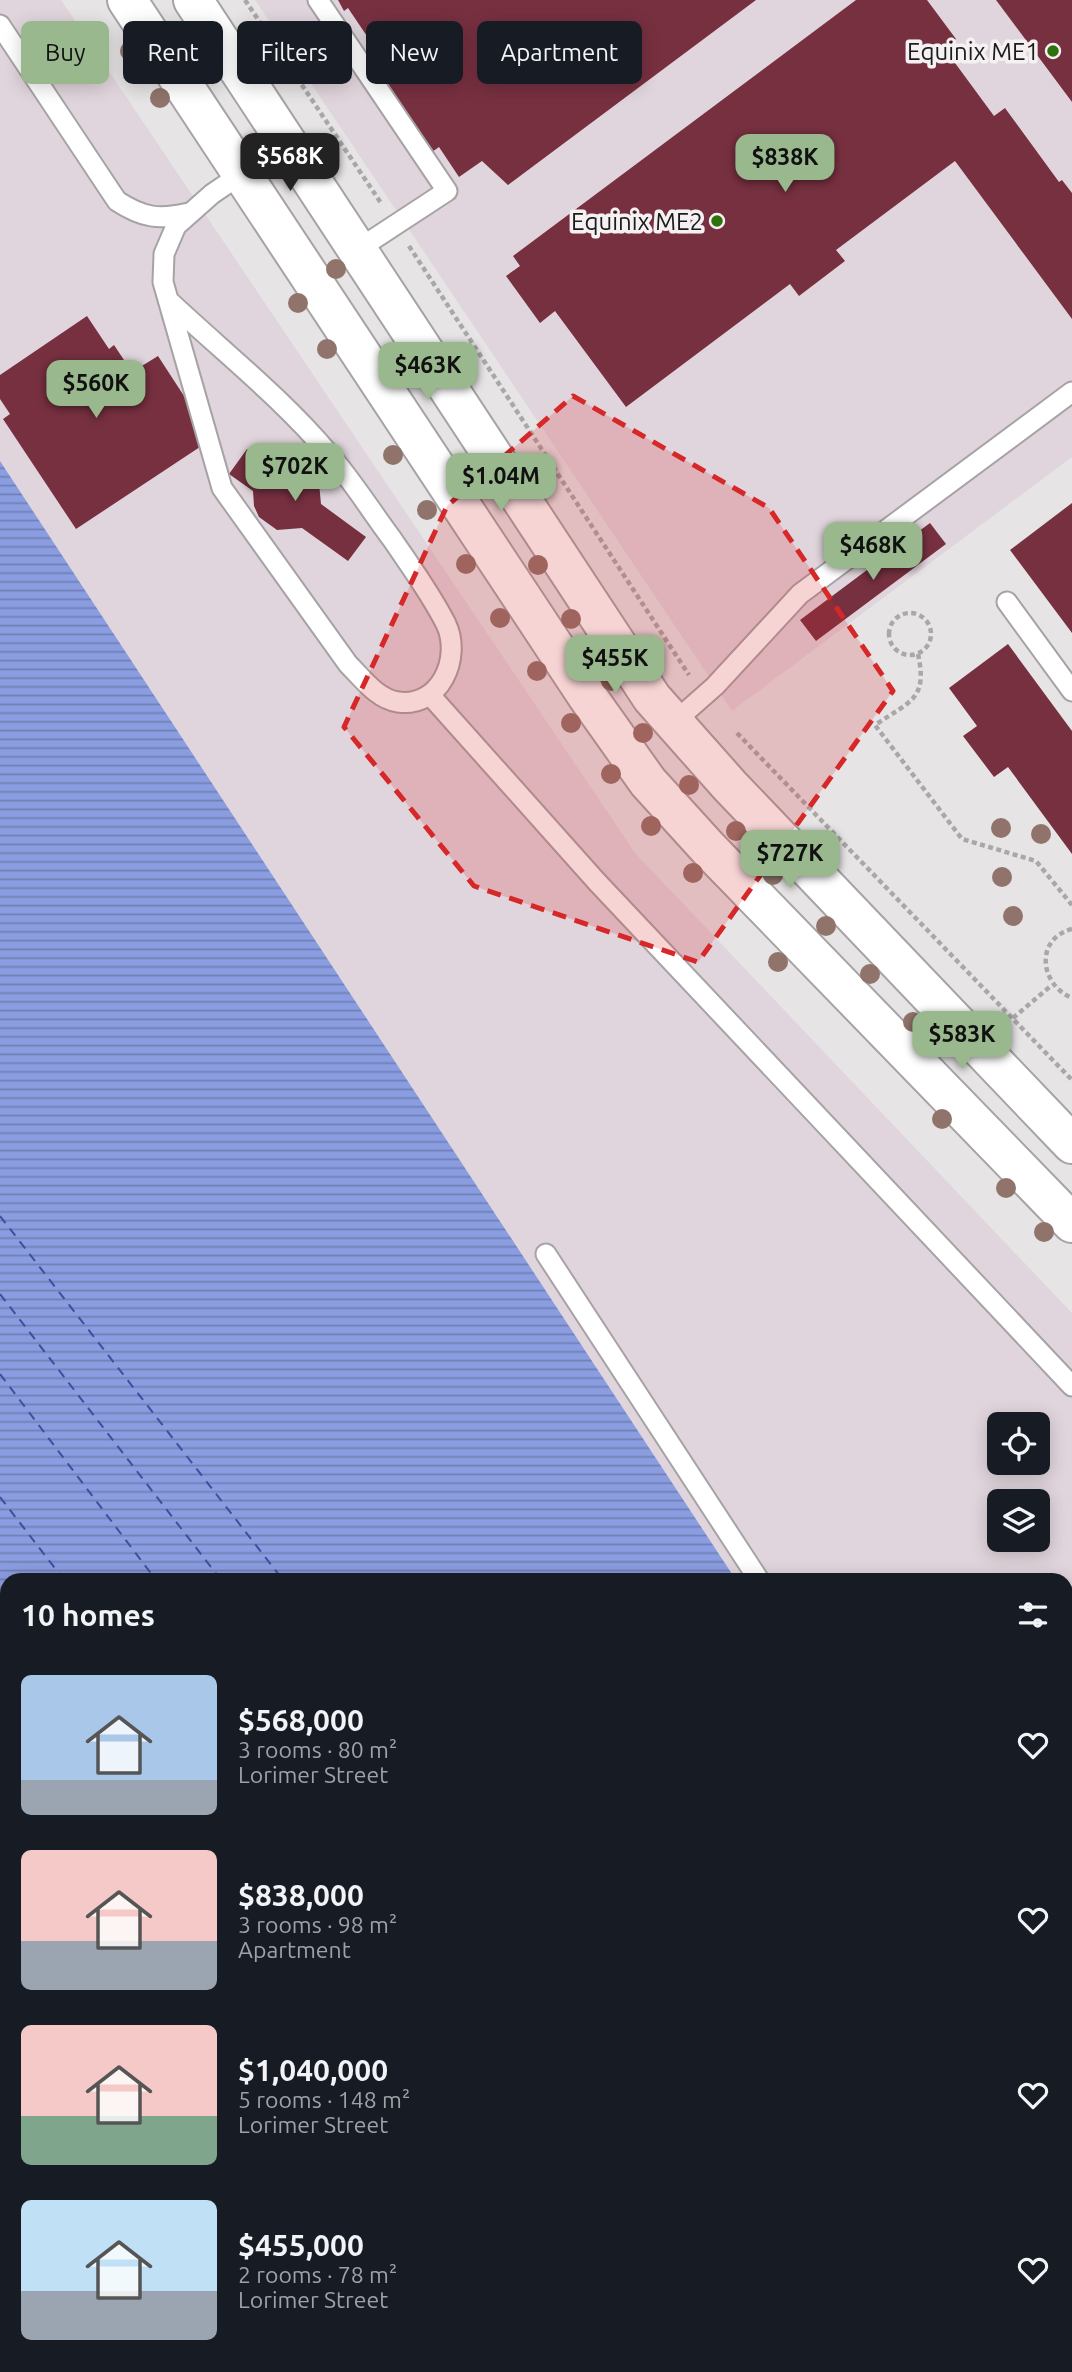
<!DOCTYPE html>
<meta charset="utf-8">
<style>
:root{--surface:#171b24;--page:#242831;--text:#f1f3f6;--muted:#9ea1a6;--accent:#99b88d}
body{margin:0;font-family:Ubuntu,sans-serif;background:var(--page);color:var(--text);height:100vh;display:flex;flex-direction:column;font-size:26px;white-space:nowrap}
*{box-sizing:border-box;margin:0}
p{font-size:23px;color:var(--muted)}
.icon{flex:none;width:38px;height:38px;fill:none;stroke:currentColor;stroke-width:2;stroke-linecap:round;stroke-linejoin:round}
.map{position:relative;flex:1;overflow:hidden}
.drawer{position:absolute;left:0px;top:1573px;width:1073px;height:800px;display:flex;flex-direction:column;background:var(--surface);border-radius:21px 21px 0 0;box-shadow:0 4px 18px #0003}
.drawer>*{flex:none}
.hud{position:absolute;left:21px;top:21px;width:700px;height:63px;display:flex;gap:14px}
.buttons{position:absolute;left:987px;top:1412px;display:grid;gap:14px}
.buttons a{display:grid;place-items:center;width:63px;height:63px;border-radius:10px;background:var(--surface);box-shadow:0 4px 18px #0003;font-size:35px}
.price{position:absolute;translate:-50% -60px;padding:0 16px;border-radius:14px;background:var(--accent);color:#111;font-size:23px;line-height:46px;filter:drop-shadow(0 2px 4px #0008)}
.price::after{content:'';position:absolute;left:50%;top:42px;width:21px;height:16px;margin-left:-10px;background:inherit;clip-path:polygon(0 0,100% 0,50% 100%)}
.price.active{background:#222;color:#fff}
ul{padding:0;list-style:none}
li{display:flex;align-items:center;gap:21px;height:175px;padding:0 21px}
li span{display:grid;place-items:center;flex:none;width:196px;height:140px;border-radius:10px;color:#555}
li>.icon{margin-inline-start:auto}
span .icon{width:84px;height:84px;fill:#fffc;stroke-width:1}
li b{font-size:30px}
h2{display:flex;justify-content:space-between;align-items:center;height:84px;padding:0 21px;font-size:30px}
.pill{padding:0 24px;border-radius:10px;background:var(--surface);box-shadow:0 4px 18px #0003;font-size:24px;line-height:63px}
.pill.active{background:var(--accent);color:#111}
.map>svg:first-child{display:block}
</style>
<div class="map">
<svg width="1072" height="2372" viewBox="0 0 1072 2372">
<defs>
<pattern id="water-rules" width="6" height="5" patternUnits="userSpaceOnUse" patternTransform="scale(1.75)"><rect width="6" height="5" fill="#8a9de0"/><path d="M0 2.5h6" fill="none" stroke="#707fb5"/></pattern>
</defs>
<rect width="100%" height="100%" fill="#e7e4e6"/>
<path fill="#e0d5dc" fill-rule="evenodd" d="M0,0H61L635,853L1072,1313V1835L1066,1829V1580H736L0,461ZM999,1424H1038V1463H999ZM999,1502H1038V1540H999Z
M255,0H1072V457L732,711Z"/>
<path fill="url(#water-rules)" d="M0,461L736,1580H7V2366H1066V1829L1072,1835V2372H0Z"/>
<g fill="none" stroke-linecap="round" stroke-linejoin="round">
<path stroke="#3e4f9f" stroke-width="2" stroke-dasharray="9 7" stroke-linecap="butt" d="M0,1216L283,1580
M0,1294L221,1580
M0,1374L156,1580
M0,1497L64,1580
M672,2366L676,2372
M751,2366L755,2372
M826,2366L830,2372
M894,2366L898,2372"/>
</g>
<path fill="#773040" d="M338,0H756L508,185L482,161L459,177L439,147L432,152L387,82L391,80L373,53L377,51L348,8L344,11Z
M856,0H927L956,39L944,48L994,116L1005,108L1059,182L1062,180L1072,193V319L955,161L836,250L845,261L799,296L790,284L626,407L555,311L540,323L506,276L520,266L513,256Z
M996,0H1072V102Z
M87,316L109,349L114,345L132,372L158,356L212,439L76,529L3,419L10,414L0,399V375Z
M247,449L270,466L293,462L313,473L319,483L321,504L366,537L348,561L302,528L277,530L259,517L254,506L253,491L229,474Z
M1072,503V633L1010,550Z
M930,523L946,544L816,641L800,620Z
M1008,644L1072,731V854L1008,767L994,777L963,736L977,726L949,688Z"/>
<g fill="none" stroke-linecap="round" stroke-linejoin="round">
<defs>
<path id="lane" d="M318,0L447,191L357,250
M0,25L117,201C143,218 159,220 189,213
M168,300C221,350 282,398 329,454C352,480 371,511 392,539C411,567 431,594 446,624C462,658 440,708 398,702C377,699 362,678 348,664L222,488L163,282L164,254L176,226L212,194L287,143
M1007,602L1072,691
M430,695L597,882L1072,1386
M672,724L715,686L800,594L1072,392
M546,1254L759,1580
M1066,1809L1072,1816"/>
<path id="secondary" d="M127,0L587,696L648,782L708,848L1072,1223
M193,0L652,698L730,786L1072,1144"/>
</defs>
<use href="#lane" stroke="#a7a3a5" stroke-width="23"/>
<use href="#secondary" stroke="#a7a3a5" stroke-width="42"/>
<path stroke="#aaa7a9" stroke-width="4.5" stroke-dasharray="5 3.5" stroke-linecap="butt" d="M245,0L381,203
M409,246L689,675
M889 634a21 21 0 1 1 42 0a21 21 0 1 1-42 0Z
M918,654C928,700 910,701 875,725L962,839L1036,861L1072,905
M737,733L1072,1080
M1072,929C1034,939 1040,985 1072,998
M1013,1018L1052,985"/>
<use href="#lane" stroke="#fff" stroke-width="19"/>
<use href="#secondary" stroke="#fff" stroke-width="38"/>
</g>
<g fill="#90746b">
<circle cx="130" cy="51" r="10"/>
<circle cx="160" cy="98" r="10"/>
<circle cx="336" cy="269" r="10"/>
<circle cx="298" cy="303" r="10"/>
<circle cx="327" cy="349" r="10"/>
<circle cx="393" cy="455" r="10"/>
<circle cx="427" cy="510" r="10"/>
<circle cx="466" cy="564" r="10"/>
<circle cx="538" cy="565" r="10"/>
<circle cx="500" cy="618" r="10"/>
<circle cx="571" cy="619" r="10"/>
<circle cx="537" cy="671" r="10"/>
<circle cx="611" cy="681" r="10"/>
<circle cx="571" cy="723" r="10"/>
<circle cx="643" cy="733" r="10"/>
<circle cx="611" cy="774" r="10"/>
<circle cx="689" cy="785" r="10"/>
<circle cx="651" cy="826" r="10"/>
<circle cx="1001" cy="828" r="10"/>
<circle cx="736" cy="831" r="10"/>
<circle cx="1041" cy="834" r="10"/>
<circle cx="693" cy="873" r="10"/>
<circle cx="773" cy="875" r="10"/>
<circle cx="1002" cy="877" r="10"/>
<circle cx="1013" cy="916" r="10"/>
<circle cx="826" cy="926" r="10"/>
<circle cx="778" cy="962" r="10"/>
<circle cx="870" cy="974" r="10"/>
<circle cx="913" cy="1022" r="10"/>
<circle cx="942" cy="1119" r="10"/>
<circle cx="1006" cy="1188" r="10"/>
<circle cx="1044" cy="1232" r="10"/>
</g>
<path fill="#d62828" fill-opacity="0.2" stroke="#d62828" stroke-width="5" stroke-dasharray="14 9" stroke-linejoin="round" d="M573,396L769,508L893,691L698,962L474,886L344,727L447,506Z"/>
<g fill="#2e710d" stroke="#f5f1f3" stroke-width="2.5">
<circle cx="1053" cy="51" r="7"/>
<circle cx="717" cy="221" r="7"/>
</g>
<g text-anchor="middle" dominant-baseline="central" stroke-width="7" stroke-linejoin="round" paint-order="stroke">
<g font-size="24" fill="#1c1b1c" stroke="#f5f1f3" text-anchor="end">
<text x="1039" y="51">Equinix ME1</text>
<text x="703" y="221">Equinix ME2</text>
</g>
</g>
</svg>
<div class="buttons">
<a><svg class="icon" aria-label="locate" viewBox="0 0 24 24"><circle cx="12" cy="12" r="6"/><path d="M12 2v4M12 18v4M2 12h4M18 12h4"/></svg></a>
<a><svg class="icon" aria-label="layers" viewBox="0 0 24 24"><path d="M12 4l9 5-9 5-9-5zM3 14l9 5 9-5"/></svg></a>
</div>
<b class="price active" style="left:290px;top:193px">$568K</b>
<b class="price" style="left:785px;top:194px">$838K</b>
<b class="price" style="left:428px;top:402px">$463K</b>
<b class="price" style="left:96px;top:420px">$560K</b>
<b class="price" style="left:295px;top:503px">$702K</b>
<b class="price" style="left:501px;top:513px">$1.04M</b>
<b class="price" style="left:873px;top:582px">$468K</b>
<b class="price" style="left:615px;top:695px">$455K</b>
<b class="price" style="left:790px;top:890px">$727K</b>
<b class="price" style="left:962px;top:1071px">$583K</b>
<div class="hud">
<a class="pill active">Buy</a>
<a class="pill">Rent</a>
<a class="pill">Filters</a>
<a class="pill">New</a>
<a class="pill">Apartment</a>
</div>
<section class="drawer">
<h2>10 homes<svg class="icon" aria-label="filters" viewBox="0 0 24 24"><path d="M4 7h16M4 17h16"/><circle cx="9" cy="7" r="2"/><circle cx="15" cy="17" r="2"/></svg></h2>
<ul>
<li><span style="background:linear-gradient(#a9c7e8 75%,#9aa5b1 0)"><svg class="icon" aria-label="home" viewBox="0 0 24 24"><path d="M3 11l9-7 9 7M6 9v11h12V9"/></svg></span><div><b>$568,000</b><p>3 rooms · 80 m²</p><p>Lorimer Street</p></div><svg class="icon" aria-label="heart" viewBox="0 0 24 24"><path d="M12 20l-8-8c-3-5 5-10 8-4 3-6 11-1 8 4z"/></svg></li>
<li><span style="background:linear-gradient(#f6c9c9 65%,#9aa5b1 0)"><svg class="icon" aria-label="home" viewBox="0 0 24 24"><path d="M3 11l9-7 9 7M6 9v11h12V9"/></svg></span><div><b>$838,000</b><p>3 rooms · 98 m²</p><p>Apartment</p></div><svg class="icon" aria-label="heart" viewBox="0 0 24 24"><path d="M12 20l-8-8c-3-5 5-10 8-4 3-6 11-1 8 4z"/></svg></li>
<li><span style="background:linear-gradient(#f6c9c9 65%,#7fa58c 0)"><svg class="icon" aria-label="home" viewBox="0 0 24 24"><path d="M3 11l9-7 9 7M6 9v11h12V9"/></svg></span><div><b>$1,040,000</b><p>5 rooms · 148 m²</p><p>Lorimer Street</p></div><svg class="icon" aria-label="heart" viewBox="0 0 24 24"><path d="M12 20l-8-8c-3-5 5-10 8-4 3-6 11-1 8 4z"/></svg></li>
<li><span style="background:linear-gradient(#bfe0f5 65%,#9aa5b1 0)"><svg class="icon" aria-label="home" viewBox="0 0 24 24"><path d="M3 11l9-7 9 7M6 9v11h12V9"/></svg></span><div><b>$455,000</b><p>2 rooms · 78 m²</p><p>Lorimer Street</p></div><svg class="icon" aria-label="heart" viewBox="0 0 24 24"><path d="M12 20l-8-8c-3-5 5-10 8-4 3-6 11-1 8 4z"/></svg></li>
</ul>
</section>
</div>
